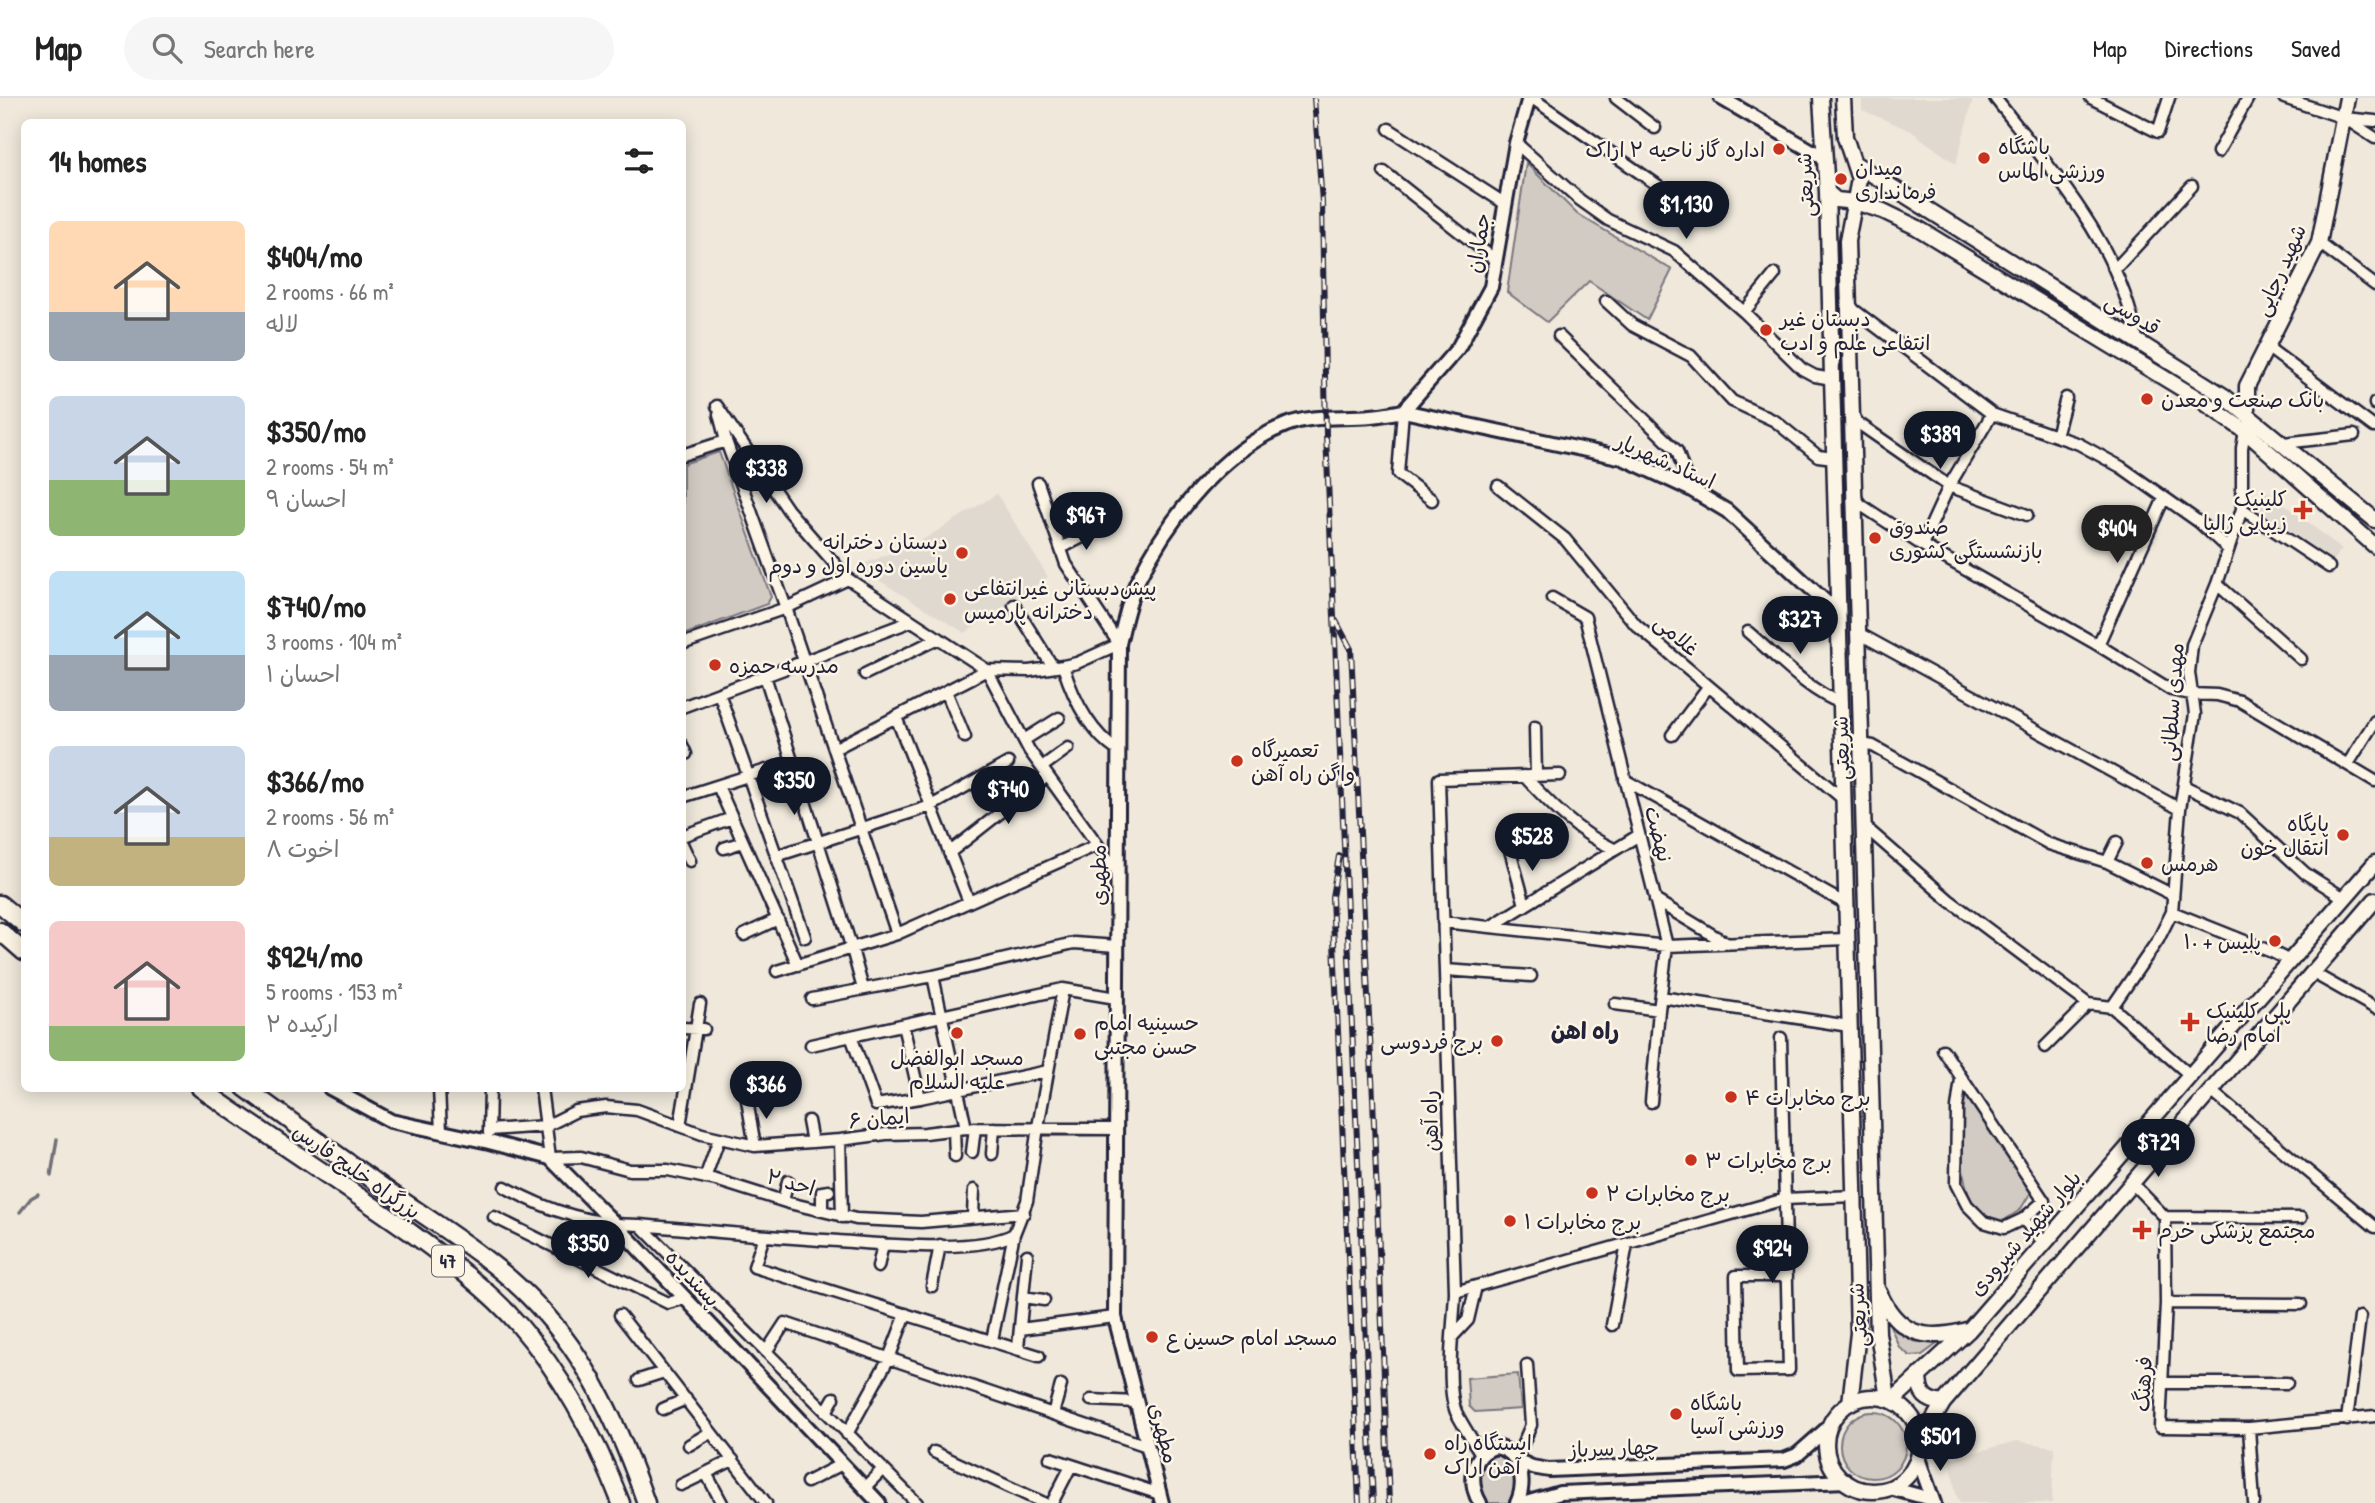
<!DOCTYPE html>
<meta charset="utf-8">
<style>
:root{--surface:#fff;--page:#f6f6f6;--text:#222;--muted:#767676;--line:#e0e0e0;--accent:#111827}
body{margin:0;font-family:"Patrick Hand","Playpen Sans Arabic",sans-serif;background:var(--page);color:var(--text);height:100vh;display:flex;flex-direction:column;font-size:26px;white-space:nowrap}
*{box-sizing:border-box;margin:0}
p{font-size:23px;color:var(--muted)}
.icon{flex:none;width:38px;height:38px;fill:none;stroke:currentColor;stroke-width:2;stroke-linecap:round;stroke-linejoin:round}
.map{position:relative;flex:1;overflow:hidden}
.sheet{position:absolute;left:21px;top:21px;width:665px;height:973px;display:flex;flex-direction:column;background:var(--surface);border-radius:10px;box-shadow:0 4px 18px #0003}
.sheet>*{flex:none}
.price{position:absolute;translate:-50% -60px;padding:0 16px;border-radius:24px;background:var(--accent);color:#fff;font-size:23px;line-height:46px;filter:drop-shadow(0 2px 4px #0008)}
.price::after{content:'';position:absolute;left:50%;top:42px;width:21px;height:16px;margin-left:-10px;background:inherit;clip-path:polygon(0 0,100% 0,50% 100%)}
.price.current{background:#222;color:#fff}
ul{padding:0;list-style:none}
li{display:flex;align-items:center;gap:21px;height:175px;padding:0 28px}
li span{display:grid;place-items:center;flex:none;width:196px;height:140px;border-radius:10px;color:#555}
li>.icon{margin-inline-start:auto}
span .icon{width:84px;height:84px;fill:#fffc;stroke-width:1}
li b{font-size:30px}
h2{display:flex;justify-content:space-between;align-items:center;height:84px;padding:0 28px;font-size:30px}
header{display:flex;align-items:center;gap:42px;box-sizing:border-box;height:98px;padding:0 35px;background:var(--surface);border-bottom:2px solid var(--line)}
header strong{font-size:33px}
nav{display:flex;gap:38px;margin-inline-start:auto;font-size:24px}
.search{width:490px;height:63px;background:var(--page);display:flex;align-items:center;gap:18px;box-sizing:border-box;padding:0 24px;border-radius:38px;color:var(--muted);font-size:26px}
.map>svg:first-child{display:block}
</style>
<header>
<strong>Map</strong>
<div class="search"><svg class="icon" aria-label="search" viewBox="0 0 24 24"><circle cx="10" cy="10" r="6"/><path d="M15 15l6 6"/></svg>Search here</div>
<nav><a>Map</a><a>Directions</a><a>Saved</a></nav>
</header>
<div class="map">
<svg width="2375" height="1405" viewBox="0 0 2375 1405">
<rect width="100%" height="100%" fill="#efe8db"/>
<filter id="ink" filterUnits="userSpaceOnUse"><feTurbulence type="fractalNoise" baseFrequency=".0143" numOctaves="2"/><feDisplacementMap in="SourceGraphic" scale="14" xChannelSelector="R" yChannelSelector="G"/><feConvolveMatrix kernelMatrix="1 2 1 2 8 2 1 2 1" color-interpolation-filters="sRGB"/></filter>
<g filter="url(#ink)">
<path fill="#e0d9cf" d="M1862,0H1973L1956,66L1911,33L1862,12Z
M2269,394L2342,451L2333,462L2254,409L2257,398Z
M997,396L1048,479L965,535L857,469L924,441Z
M2017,1343L2054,1349L2052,1405H1960L1956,1396L1950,1361Z"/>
<path fill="#d1cbc3" stroke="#7a767f" stroke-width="2" d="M1526,65L1577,116L1672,172L1647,222L1589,183L1547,224L1507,194Z
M719,354L771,499L767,506L683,537V366Z
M1964,992L2031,1094L2020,1112L2003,1123C1998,1122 1991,1121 1986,1119C1953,1101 1963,1025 1964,992Z
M1891,1230L1913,1243L1937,1246L1922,1257L1910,1258L1899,1249Z
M1518,1276L1521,1311L1475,1314L1469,1308L1467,1280Z
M1840 1347a33 33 0 1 1 66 0a33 33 0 1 1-66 0Z
M1495,1357C1518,1361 1520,1390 1508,1405H1488C1476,1391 1474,1364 1495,1357Z"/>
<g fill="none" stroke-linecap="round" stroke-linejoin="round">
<path stroke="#716f79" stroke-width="3.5" d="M51,1078L57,1041
M20,1114L31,1100L38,1096"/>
<defs>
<path id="minor" d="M1532,0L1689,109
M1616,0L1655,30
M1995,0C2053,74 2120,147 2137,242
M2091,0L2158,34L2169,0
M2284,0L2344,20L2375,23
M2346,21L2375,40
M1389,31L1504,105
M1516,45L1580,102L1608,122L1674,153L1744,214L1802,271L1815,278L1832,281
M2218,54L2248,0
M1384,74L1494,161
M2319,145L2375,187
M2115,171L2192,88
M1606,203L1632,227L1691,258L1732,303L1775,323L1818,358L1834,360
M1849,205L1854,212L1992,316L2079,346L2121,369L2199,424L2228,451
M1744,214L1775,176
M1559,238L1677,353L1690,391
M2267,249L2374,329
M2375,306V305
M717,308L788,412L848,481L987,572L1029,573L1063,568L1077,565L1119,546L1066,466L1038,385
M1403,313L1398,376L1432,402
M719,316L726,343L786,510L897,836
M1852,316L1858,325L1949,388L2027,417
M2056,338L2066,300
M2284,345L2354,337
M682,357L726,343
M1498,388L1565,441L1636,527L1843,701
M1855,399L1861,407L1922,447L2098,547L2171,592L2191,596L2217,597L2240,603L2375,683
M2242,411L2329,469
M1922,447L1949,388L1992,316
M1061,450L1098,431
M2217,486L2301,561
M1552,500L1585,519L1667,848L1659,912L1651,1004
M1014,507L1053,569
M1748,534C1773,555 1810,595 1840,604
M1858,535L2180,711
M682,546L786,510L848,481
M2098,547L2164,400
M1063,568C1073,600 1089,634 1118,653
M865,576L939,540
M765,578L852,851L863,891
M946,593L965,639
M719,595L805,839
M682,609L912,523
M896,619L969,804
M1535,629L1536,678
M1672,637L1708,589
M1024,642L1059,620
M1861,646L1873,648L2049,746L2107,764L2173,797
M682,647L686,656
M834,651L987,572L1029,652L1118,775
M2348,666L2375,623
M1042,669L1068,650
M1524,678C1552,708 1577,734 1614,751
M1625,682L1846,806
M718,688L798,867
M2184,688L2240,715L2305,775L2344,800
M682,699L792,664
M1864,728L1949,802L2088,906L2112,909L2191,978
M682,738L732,720
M682,746L690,763
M724,750L743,744
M1510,752L1525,807
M949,755L1047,678
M776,758L931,708L1008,665
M2107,764L2117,744
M1655,802L1726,845
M2172,814L2272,854L2290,863
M1443,824L1667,848L1847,841
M1490,829L1639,737
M744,837L778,821
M1445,872L1531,878
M777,873L897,836L1097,747
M2313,875L2375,910
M933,878L966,1030
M1661,899L1849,928
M812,901L933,878L1074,845L1117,848
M1615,906L1659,912
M2112,909L2158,842L2172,814L2180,711L2195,616L2189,575L2192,547L2217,486L2242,411V350L2245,333
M903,927L920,1000
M682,930L704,931
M851,938L876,1007L920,1000L1048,973
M1781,940C1784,1051 1787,1162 1789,1272L1738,1273L1736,1178H1787
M811,947L1063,891L1116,900
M2045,949L2088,906
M1943,952L2044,1103L2023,1121L2004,1130L1984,1124L1967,1107L1956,1086L1957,1010L1961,981
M757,973L758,1000
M439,990L441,1034
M541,990L550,1060L581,1059L630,1072H668L716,1082L789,1105L856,1121L921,1124L1024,1115
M2211,993L2375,1129
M808,1023L812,1044
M680,1028L700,906
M489,1032L546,1028L576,1013L606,1009L637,1012L702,1036L755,1048L840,1042L886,1036L925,1035L966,1030L1115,1031
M954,1032L955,1058
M489,1035L490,990
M840,1042L842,1119
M755,1048L747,1002L784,996
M972,1054L975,1030
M992,1056L994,1030
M705,1080L719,1041
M2132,1085L2165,1119L2166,1205L2160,1329L2249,1330L2375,1318
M505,1089C546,1112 593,1127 640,1127C706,1133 772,1139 838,1143C882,1146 977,1156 1014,1136
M783,1103L788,1083
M822,1113V1094L829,1093
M973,1118L974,1092
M494,1119L668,1205L686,1200
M2165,1119L2301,1120
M2023,1121L2044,1145
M640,1127L917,1405
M764,1138L754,1169L1039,1258
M878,1169L883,1146
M932,1188L940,1147
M1455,1194L1785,1101L1854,1098
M1023,1199L1044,1202
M2166,1205L2301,1206
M620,1217L766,1405
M1612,1227L1627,1146
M1020,1231L1115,1219
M1453,1238L1468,1222L1476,1188
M992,1242L1014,1136L1027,1103L1038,1029L1063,891
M1018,1250L1027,1157
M766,1254L785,1225L1147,1348
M639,1282L664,1274
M2162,1285H2287
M1091,1302L1136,1304
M663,1311L686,1301
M826,1314L834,1300
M1053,1316L1061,1287
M2347,1322L2360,1219
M2249,1330L2254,1405
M847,1336L889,1260L906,1216
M689,1347L711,1334
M934,1354L1044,1405
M1481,1356C1473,1343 1463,1328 1456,1314C1445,1285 1454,1226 1455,1194L1439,681L1560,677
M1050,1360L1160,1396
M1516,1362L1531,1327L1527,1267
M706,1375L722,1405
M807,1384L842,1366
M681,1387L733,1362
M864,1390L883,1371
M1052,1405L1071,1368"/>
<path id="tertiary" d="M1721,0L1824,60
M1403,313L1458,250L1491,189L1516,45L1529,0
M330,990L391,1023L489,1044L550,1060L616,1127L879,1405
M1918,1360L1934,1405
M1516,1362L1532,1369L1549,1372L1784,1362L1797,1357L1830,1328
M1890,1390L1931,1401
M1162,1405L1115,1219L1119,546C1124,525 1128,504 1137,484C1167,423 1221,352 1286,327C1312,316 1343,321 1371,318C1382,317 1392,315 1403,313L1623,360L1690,391L1727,413L1827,505L1838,506
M1480,1405C1469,1386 1470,1356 1495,1349C1521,1352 1527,1384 1517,1405
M1526,1405L1560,1395L1846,1383"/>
<path id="secondary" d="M1821,0L1827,94L1858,1235L1850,1305
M1843,0L1845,39L1859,81L1847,143L1878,1235L1888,1301
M1854,65L2224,298L2375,422
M1827,94L1836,102L1855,104L1883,113L1916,129L2202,303L2245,333L2375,448
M2247,315V288L2319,145L2347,0
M1879,1194C1897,1236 1925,1244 1967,1232
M1919,1280C1920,1297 1926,1303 1943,1305
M1826 1346a47 47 0 1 1 94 0a47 47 0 1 1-94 0Z
M1892,1303L1969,1232L2375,765
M1920,1345L1943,1305L2375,802"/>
<path id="trunk" d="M0,806L24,826
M0,833L24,854
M200,990C269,1039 341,1085 410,1134C448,1162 488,1191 519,1227C564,1279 596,1340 621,1405
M245,990C296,1027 346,1063 397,1099C445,1132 496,1163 536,1206C589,1261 621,1333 646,1405"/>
</defs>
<use href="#minor" stroke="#22223b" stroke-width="15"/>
<use href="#tertiary" stroke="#22223b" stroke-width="18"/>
<use href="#secondary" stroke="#22223b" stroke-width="19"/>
<use href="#trunk" stroke="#22223b" stroke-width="21"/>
<use href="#minor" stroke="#fcf5e5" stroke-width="10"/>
<use href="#tertiary" stroke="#fcf5e5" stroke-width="12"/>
<use href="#secondary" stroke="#fcf5e5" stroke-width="14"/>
<use href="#trunk" stroke="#fcf5e5" stroke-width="16"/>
<defs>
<path id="rail" d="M1314,0L1322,104L1326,337L1373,1405
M1336,523L1351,551L1373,1000L1389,1405
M1339,758L1332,799L1359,1405"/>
</defs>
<use href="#rail" stroke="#22223b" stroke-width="6"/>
<use href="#rail" stroke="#fcf5e5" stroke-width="3.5" stroke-dasharray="10" stroke-linecap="butt"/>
</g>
</g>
<g fill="#c8321e" stroke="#fcf5e5" stroke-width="2.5">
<circle cx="1779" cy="51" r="7"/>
<circle cx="1984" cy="60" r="7"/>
<circle cx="1841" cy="81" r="7"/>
<circle cx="1766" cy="232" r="7"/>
<circle cx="2147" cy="301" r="7"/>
<path d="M2299.5 401.5h7v7h7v7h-7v7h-7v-7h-7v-7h7z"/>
<circle cx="1875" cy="440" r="7"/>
<circle cx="962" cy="455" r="7"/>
<circle cx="950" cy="501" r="7"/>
<circle cx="715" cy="567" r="7"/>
<circle cx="1237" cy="663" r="7"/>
<circle cx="2343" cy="737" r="7"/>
<circle cx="2147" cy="765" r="7"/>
<circle cx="2275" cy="843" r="7"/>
<path d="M2186.5 913.5h7v7h7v7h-7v7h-7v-7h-7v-7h7z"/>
<circle cx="957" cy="935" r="7"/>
<circle cx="1080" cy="936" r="7"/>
<circle cx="1497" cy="943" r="7"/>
<circle cx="1731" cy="999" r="7"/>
<circle cx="1691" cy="1062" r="7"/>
<circle cx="1592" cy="1095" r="7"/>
<circle cx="1510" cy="1123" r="7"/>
<path d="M2138.5 1121.5h7v7h7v7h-7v7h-7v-7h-7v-7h7z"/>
<circle cx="1152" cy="1239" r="7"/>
<circle cx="1676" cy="1316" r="7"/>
<circle cx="1430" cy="1356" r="7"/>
</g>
<g text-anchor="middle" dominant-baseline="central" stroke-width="5" stroke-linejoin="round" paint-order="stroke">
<rect fill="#fcf5e5" stroke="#63616e" stroke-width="2" x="432" y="1147.5" width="32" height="31" rx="5"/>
<g font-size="19" font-weight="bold" fill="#22223b">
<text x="448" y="1163">47</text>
</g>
<g font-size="21" fill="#22223b" stroke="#fcf5e5" text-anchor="start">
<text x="1998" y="48">باشگاه<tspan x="1998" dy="24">ورزشی الماس</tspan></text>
<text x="1765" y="51" text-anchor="end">اداره گاز ناحیه ۲ اراک</text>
<text x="1855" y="69">میدان<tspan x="1855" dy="24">فرمانداری</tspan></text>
<text x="1780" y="220">دبستان غیر<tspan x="1780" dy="24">انتفاعی علم و ادب</tspan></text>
<text x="2161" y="301">بانک صنعت و معدن</text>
<text x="2287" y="400" text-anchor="end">کلینیک<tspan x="2287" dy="24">زیبایی ژالیا</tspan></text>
<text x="1889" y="428">صندوق<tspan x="1889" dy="24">بازنشستگی کشوری</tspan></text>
<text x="948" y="443" text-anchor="end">دبستان دخترانه<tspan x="948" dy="24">یاسین دوره اول و دوم</tspan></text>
<text x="964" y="489">پیش‌دبستانی غیرانتفاعی<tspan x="964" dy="24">دخترانه پارمیس</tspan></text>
<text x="729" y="567">مدرسه حمزه</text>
<text x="1251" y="651">تعمیرگاه<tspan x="1251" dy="24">واگن راه آهن</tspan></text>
<text x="2329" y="725" text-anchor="end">پایگاه<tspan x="2329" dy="24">انتقال خون</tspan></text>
<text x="2161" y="765">هرمس</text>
<text x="2261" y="843" text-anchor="end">پلیس + ۱۰</text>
<text x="2206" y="912">پلی کلینیک<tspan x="2206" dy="24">امام رضا</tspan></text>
<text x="1094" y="924">حسینیه امام<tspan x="1094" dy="24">حسن مجتبی</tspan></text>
<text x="1483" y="943" text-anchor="end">برج فردوسی</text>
<text x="957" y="959" text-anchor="middle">مسجد ابوالفضل<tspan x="957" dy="24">علیه السلام</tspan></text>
<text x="1745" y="999">برج مخابرات ۴</text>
<text x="1705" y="1062">برج مخابرات ۳</text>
<text x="1606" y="1095">برج مخابرات ۲</text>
<text x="1524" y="1123">برج مخابرات ۱</text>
<text x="2158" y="1132">مجتمع پزشکی خرم</text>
<text x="1166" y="1239">مسجد امام حسین ع</text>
<text x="1690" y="1304">باشگاه<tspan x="1690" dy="24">ورزشی آسیا</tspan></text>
<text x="1444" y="1344">ایستگاه راه<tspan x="1444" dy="24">آهن اراک</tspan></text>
</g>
<g font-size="21" fill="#22223b" stroke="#fcf5e5">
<text transform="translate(1805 87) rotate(-93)">شریعتی</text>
<text transform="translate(1478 145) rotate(-81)">جماران</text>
<text transform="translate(2280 172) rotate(-66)">شهید رجایی</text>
<text transform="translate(2133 216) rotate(32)">قدوسی</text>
<text transform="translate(1666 363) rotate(24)">استاد شهریار</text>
<text transform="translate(1677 537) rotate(41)">غلامی</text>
<text transform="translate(2172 604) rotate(-86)">مهدی سلطانی</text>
<text transform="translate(1841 650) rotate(-92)">شریعتی</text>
<text transform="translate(1659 736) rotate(76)">نهضت</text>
<text transform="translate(1098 777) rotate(-90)">مطهری</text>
<text transform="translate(879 1020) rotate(-5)">ایمان ۶</text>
<text transform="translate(1430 1023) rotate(-92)">راه آهن</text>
<text transform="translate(357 1073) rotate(35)">بزرگراه خلیج فارس</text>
<text transform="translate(791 1084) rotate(16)">احد ۲</text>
<text transform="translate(2025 1135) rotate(-49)">بلوار شهید شیرودی</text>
<text transform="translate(693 1180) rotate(47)">پسندیده</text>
<text transform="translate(1858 1217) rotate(-94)">شریعتی</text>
<text transform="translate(2143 1286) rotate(-87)">فرهنگ</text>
<text transform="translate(1164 1335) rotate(75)">مطهری</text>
<text transform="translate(1614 1350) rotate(-2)">چهار سرباز</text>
</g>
<g font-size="23" font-weight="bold" fill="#22223b" stroke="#fcf5e5">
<text x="1585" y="932">راه اهن</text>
</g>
</g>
</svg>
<b class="price" style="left:1686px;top:143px">$1,130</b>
<b class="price" style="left:1940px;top:373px">$389</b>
<b class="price" style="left:766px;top:407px">$338</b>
<b class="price" style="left:1086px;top:454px">$967</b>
<b class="price current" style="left:2117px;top:467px">$404</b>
<b class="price" style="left:1800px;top:558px">$327</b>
<b class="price" style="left:794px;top:719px">$350</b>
<b class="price" style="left:1008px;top:728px">$740</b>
<b class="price" style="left:1532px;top:775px">$528</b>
<b class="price" style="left:766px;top:1023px">$366</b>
<b class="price" style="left:2158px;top:1081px">$729</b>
<b class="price" style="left:588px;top:1182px">$350</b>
<b class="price" style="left:1772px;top:1187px">$924</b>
<b class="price" style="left:1940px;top:1375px">$501</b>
<section class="sheet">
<h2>14 homes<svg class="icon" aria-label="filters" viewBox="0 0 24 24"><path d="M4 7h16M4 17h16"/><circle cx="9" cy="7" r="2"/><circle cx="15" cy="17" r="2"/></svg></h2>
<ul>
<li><span style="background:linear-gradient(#ffd9b3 65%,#9aa5b1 0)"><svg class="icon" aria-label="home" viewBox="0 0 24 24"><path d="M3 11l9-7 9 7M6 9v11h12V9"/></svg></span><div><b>$404/mo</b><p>2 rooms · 66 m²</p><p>لاله</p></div></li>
<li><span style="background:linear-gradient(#c9d6e8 60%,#8fb573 0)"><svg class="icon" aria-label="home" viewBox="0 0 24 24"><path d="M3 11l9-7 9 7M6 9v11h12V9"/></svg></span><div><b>$350/mo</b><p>2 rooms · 54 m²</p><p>احسان ۹</p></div></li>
<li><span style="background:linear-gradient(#bfe0f5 60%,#9aa5b1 0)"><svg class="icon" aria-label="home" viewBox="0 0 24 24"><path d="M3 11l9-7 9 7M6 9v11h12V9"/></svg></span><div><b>$740/mo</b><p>3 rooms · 104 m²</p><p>احسان ۱</p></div></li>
<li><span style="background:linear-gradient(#c9d6e8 65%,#c2b280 0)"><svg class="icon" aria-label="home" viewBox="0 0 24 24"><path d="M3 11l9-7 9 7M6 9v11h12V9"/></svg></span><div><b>$366/mo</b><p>2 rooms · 56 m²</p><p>اخوت ۸</p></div></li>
<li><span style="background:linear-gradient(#f6c9c9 75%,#8fb573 0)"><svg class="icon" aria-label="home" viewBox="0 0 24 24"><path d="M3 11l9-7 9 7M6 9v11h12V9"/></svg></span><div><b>$924/mo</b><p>5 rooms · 153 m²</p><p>ارکیده ۲</p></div></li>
</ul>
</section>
</div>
